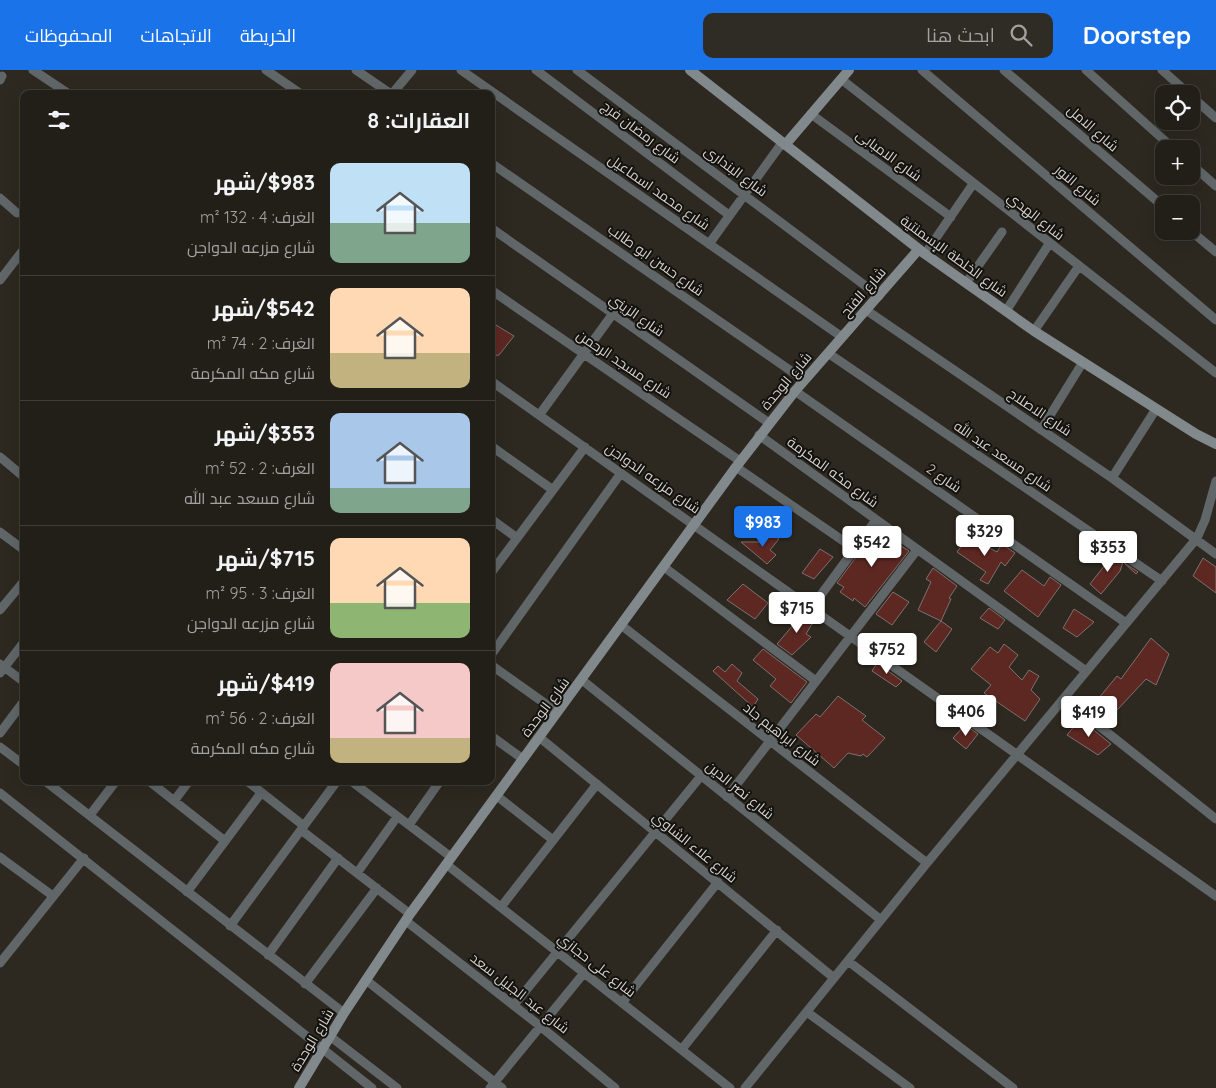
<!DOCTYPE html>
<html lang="ar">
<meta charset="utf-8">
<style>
:root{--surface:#221f18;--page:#2e2c25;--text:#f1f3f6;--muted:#a2a2a2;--line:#3f3d37;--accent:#1a73e8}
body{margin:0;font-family:Quicksand,Cairo,sans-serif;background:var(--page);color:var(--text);direction:rtl;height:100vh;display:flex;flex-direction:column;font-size:19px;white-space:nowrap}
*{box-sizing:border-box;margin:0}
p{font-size:16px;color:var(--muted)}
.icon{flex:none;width:28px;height:28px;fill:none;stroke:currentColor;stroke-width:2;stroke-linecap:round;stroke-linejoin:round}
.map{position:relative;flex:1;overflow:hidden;direction:ltr}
.side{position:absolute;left:20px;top:20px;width:475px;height:695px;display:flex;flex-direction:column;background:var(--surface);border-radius:10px;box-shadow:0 5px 20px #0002,0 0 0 1px var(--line);direction:rtl}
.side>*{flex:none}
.buttons{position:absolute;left:1155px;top:15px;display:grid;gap:10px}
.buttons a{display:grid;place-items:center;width:45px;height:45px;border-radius:10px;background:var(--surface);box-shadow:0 5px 20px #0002,0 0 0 1px var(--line);font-size:25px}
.price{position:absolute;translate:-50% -42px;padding:0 11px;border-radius:5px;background:#fff;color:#222;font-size:16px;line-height:32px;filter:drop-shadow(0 1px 2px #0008)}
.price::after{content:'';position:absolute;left:50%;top:30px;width:15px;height:11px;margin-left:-8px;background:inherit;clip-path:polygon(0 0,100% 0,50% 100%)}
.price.current{background:var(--accent);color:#fff}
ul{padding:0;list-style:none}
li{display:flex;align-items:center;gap:15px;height:125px;padding:0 25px}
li+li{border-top:1px solid var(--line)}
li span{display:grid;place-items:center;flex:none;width:140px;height:100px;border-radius:10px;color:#555}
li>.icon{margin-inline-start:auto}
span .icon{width:60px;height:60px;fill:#fffc;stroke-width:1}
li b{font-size:21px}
h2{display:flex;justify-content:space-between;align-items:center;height:60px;padding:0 25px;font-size:21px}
header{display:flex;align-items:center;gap:30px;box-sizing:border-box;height:70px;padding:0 25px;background:var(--accent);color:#fff}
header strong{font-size:24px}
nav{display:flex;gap:28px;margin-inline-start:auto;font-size:18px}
.search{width:350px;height:45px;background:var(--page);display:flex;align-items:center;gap:12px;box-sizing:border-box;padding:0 18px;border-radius:10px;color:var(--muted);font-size:19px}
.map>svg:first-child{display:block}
</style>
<header>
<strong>Doorstep</strong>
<div class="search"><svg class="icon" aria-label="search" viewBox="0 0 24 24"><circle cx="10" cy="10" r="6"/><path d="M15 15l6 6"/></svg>ابحث هنا</div>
<nav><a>الخريطة</a><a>الاتجاهات</a><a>المحفوظات</a></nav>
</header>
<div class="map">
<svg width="1216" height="1018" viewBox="0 0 1216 1018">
<rect width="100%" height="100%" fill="#2d2920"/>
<path fill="#5d2822" stroke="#7d706f" d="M491,252L514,266L499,285L491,286Z
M876,460L909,481L865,537L854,528L853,531L840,522L844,517L837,513Z
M770,463L779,469L770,480L776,485L767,494L741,472H762Z
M968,467L997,482L1002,474L1015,483L1005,496L1001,492L988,514L980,510L986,502L957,482Z
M820,479L833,487L814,509L802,503Z
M1108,482L1138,502L1136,504L1123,492L1120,501L1101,524L1090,514L1109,490L1104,487Z
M1203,488L1216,497V523L1193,506Z
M933,498L957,516L949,528L951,529L941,551L918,540L931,512L926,509Z
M1022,500L1044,516L1050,507L1061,515L1038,547L1004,521Z
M743,514L768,533L755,549L727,530Z
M893,522L909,532L892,555L876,544Z
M989,538L1005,550L998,559L980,548Z
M1074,539L1094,552L1077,567L1063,558Z
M805,541L815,549L806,564L811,567L792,585L777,574Z
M941,551L952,559L936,582L924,572Z
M1151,568L1169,584L1156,615L1146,609L1105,653L1089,640L1117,606L1121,609Z
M1004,574L1018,585L1009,597L1022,610L1029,600L1039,606L1031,620L1040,629L1025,651L984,623L991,615L971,599L990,577L998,583Z
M763,579L807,612L791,633L770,616L776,609L753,590Z
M877,593L902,611L896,617L872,601Z
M732,594L742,603L737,611L758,629L753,637L713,601L718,596L725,602Z
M838,626L866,646L862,650L885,668L867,687L863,684L861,686L848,683L834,698L796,665L816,644L820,647Z
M1080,649L1111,674L1098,685L1067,665Z
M965,655L978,664L966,679L953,668Z"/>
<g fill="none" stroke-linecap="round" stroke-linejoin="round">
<path stroke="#616669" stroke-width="9" d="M33,0L69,24
M266,0L301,24
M356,0L391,24
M461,0L842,267
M536,0L729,145
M577,0L879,226
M922,0L1216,250
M1004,0L1164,137
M1086,0L1174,79
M1162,0L1189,24
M841,9L1216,303
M0,10L2,6
M392,24L412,0
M1191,26L1216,48
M811,44L951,147
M491,93L804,310
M1191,94L1216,116
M0,128L17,143
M491,158L769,353
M1191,161L1216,182
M709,174L782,73
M925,184L973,114
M0,210L24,179
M966,213L1002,162
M491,220L740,391
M866,240L1112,408L1216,484
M1006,241L1049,174
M1034,261L1079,196
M828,283L1162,511
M491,311L1216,826
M795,321L1126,553
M540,344L612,245
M1041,360L1083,292
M759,365L1086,601
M491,376L553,420
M0,387L24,407
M736,397L855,479
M1112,408L1156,339
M491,449L517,468
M0,462L24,480
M664,497L816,611
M491,503L585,377
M812,537L876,450
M0,540L24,511
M621,555L927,793
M491,585L621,403
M0,594L24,612
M491,595L557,642
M0,603L24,572
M582,610L881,850
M1064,628L1216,749
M0,663L24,631
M491,666L523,689
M539,667L834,908
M0,677L24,695
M45,711L344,943
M149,711L225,771
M247,711L304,756
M351,711L451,787
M0,723L372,1018
M497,726L553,770
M727,727L917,480
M174,731L189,711
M90,745L116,711
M409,755L440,711
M301,760L410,844
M0,787L53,826
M446,794L730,1018
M357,803L397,747
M187,822L261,723
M501,837L597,714
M406,851L540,956L615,1018
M230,856L337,711
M268,885L338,788
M848,891L1013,1018
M0,893L84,788
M366,910L502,1018
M305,914L377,818
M622,933L718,812
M514,935L701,706
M807,942L910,1018
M331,967L397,1018
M682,979L777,860
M490,1018L584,903
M745,1018L927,793L1197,468L1205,450L1216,411"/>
<path stroke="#81898c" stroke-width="10" d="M690,0L925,184L1034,261L1196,364L1216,374
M785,75L849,0
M299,1018L344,943L410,844L736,397L795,321L919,179"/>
</g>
<g text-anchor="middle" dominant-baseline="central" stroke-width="4" stroke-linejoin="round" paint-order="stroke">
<g font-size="14" fill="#d6d3ce" stroke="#13120e">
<text transform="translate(1093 58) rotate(41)">شارع الامل</text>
<text transform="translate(641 62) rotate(37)">شارع رمضان فرج</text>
<text transform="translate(889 85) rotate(36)">شارع الامبابى</text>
<text transform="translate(736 101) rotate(37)">شارع البندارى</text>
<text transform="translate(1078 115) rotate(40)">شارع النور</text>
<text transform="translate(659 122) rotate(35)">شارع محمد اسماعيل</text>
<text transform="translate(1036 146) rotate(38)">شارع الهدي</text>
<text transform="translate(954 186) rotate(36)">شارع الخلطة الإسمنتية</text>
<text transform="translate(656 190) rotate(35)">شارع حسن ابو طالب</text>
<text transform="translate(863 222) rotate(-49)">شارع الفتح</text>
<text transform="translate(637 245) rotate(35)">شارع الزيني</text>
<text transform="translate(624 294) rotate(34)">شارع مسجد الرحمن</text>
<text transform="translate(786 311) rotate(-50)">شارع الوحدة</text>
<text transform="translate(1040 342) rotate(34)">شارع الاصلاح</text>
<text transform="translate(1003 386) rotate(34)">شارع مسعد عبد الله</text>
<text transform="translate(833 402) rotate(36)">شارع مكه المكرمة</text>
<text transform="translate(653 408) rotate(35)">شارع مزرعه الدواجن</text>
<text transform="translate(944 408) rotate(35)">شارع 2</text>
<text transform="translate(545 637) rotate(-53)">شارع الوحدة</text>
<text transform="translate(782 664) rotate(38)">شارع ابراهيم جاد</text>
<text transform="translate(740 720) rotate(39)">شارع نصر الدين</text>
<text transform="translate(695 777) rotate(39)">شارع علاء الشاوي</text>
<text transform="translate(597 895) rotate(38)">شارع على حجازي</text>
<text transform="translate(520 923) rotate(38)">شارع عبد الجليل سعد</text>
<text transform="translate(312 970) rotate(-59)">شارع الوحدة</text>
</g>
</g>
</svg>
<div class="buttons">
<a><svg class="icon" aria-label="locate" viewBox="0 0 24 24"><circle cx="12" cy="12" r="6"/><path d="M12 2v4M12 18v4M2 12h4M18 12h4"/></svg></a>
<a>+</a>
<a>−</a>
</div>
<b class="price current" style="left:763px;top:478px">$983</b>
<b class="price" style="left:985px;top:487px">$329</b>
<b class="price" style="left:872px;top:498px">$542</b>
<b class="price" style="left:1108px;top:503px">$353</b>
<b class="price" style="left:797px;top:564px">$715</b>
<b class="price" style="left:887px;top:605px">$752</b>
<b class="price" style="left:966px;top:667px">$406</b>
<b class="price" style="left:1089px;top:668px">$419</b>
<section class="side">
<h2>العقارات: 8<svg class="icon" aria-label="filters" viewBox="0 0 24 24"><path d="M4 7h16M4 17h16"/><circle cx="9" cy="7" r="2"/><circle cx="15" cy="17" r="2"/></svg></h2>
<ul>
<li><span style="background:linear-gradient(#bfe0f5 60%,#7fa58c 0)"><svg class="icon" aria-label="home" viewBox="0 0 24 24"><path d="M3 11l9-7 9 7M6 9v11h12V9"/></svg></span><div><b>$983/شهر</b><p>الغرف: 4 · 132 m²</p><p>شارع مزرعه الدواجن</p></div></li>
<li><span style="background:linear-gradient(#ffd9b3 65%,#c2b280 0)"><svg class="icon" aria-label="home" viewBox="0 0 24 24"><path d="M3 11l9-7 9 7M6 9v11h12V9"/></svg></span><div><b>$542/شهر</b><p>الغرف: 2 · 74 m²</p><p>شارع مكه المكرمة</p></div></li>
<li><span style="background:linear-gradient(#a9c7e8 75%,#7fa58c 0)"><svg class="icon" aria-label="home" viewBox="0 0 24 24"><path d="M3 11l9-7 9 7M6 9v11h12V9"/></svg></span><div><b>$353/شهر</b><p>الغرف: 2 · 52 m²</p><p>شارع مسعد عبد الله</p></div></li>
<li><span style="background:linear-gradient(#ffd9b3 65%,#8fb573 0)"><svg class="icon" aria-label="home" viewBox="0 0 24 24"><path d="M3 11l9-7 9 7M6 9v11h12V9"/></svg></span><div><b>$715/شهر</b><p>الغرف: 3 · 95 m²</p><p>شارع مزرعه الدواجن</p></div></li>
<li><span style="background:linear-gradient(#f6c9c9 75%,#c2b280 0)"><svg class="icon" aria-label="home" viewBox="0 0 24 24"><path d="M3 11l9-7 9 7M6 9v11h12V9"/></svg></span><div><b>$419/شهر</b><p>الغرف: 2 · 56 m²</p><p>شارع مكه المكرمة</p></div></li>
</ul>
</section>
</div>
